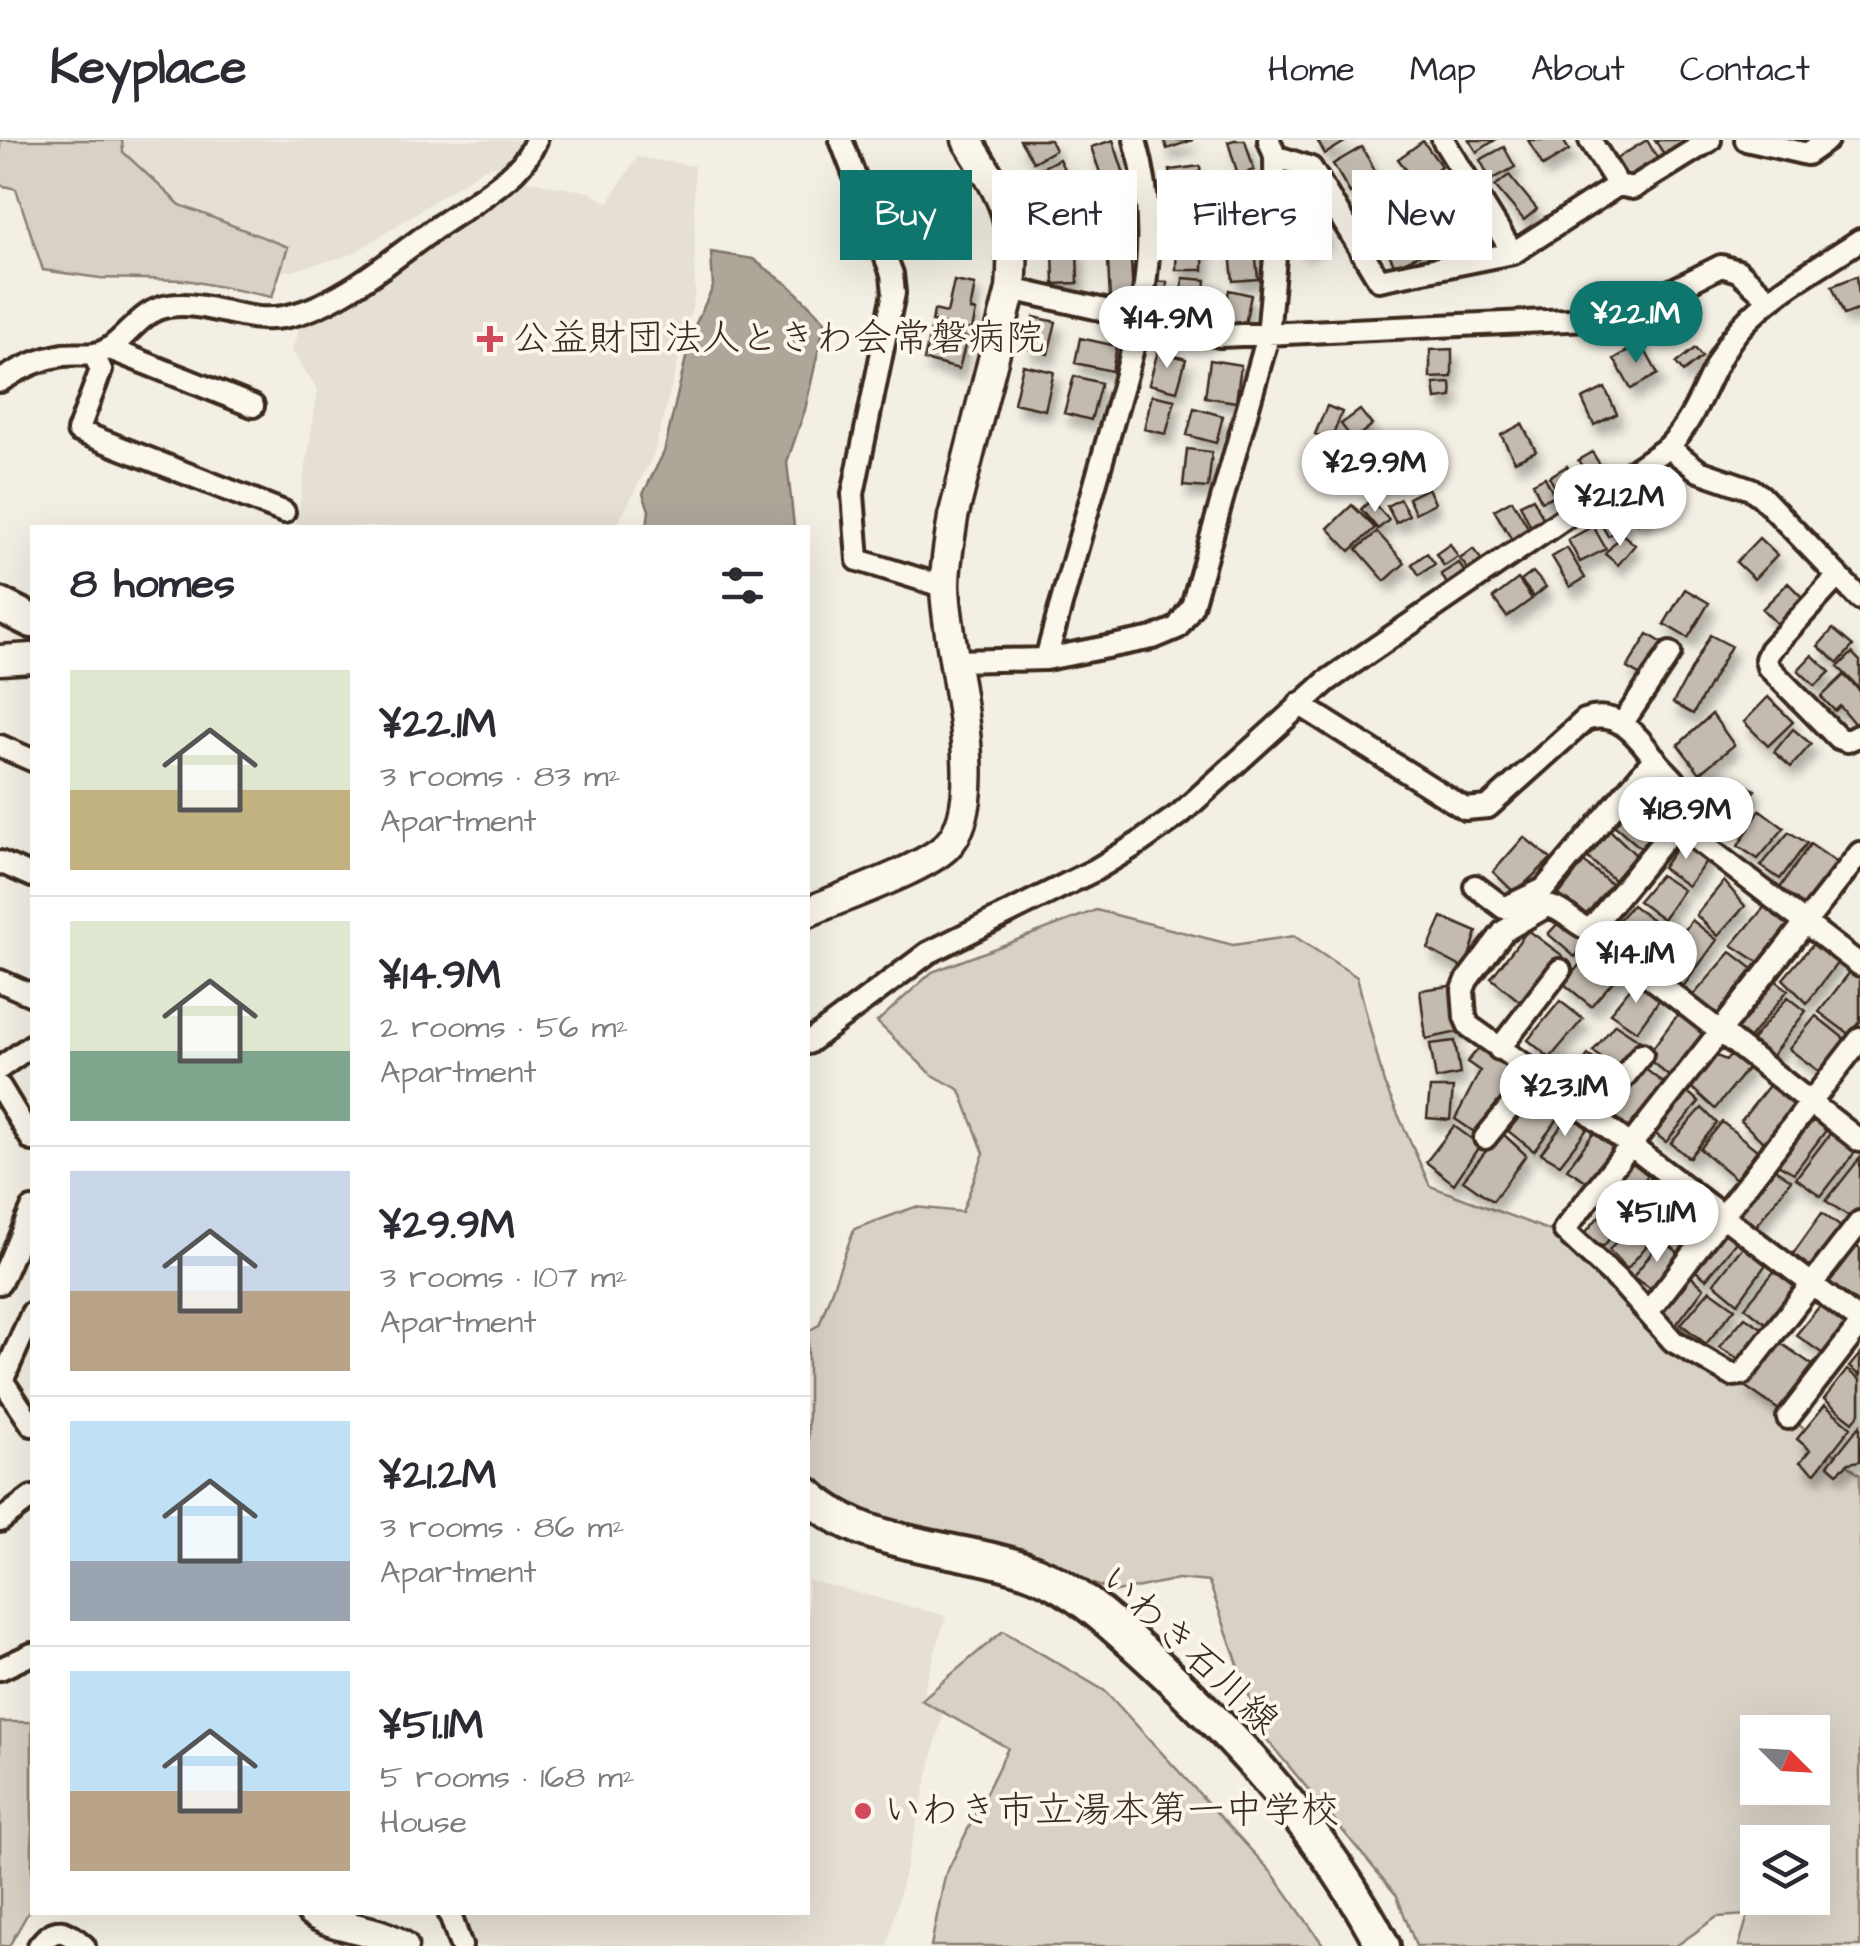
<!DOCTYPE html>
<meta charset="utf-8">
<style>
:root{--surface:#fff;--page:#f2f2f3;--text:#2b2b33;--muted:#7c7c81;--line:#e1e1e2;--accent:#0f766e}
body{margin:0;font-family:"Architects Daughter","Klee One",sans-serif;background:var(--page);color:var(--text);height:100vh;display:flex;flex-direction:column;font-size:38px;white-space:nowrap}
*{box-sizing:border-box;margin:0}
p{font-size:32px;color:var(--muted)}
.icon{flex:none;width:55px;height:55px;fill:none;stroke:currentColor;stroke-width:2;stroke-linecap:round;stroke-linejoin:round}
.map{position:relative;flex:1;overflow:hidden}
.side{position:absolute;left:30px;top:385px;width:780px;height:1390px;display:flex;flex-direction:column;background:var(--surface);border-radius:0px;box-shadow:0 10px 40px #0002}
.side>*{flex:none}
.top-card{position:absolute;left:840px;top:30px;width:870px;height:90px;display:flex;gap:20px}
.needle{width:65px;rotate:114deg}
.buttons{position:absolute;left:1740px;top:1575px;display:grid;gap:20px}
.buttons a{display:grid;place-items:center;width:90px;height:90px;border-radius:0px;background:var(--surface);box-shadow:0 10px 40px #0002;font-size:50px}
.price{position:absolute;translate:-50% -85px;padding:0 22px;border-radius:35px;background:#fff;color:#222;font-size:32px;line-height:65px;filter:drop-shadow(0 2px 5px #0008)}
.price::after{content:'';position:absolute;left:50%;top:60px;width:30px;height:22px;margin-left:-15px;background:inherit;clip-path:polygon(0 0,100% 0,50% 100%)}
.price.current{background:var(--accent);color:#fff}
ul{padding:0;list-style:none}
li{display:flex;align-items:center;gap:30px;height:250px;padding:0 40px}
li+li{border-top:2px solid var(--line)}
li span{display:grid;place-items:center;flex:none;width:280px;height:200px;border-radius:0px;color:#555}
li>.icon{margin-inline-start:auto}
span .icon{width:120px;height:120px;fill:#fffc;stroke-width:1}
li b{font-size:42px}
h2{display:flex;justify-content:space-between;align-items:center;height:120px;padding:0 40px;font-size:42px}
.tag{padding:0 35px;border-radius:0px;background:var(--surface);box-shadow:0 10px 40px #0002;font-size:35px;line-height:90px}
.tag.current{background:var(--accent);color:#fff}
header{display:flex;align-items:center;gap:60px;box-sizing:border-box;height:140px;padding:0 50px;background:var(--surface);border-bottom:2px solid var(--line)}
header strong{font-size:48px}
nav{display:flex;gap:55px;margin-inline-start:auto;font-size:35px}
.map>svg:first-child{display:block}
</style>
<header>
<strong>Keyplace</strong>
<nav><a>Home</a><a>Map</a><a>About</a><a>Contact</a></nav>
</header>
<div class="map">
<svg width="1860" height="1806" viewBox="0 0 1860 1806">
<defs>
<filter id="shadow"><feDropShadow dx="5.5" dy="10" stdDeviation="5" flood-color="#0004"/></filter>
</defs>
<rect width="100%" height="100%" fill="#f3efe4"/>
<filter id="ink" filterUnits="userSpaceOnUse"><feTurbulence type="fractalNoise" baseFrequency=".01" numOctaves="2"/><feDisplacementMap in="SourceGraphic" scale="20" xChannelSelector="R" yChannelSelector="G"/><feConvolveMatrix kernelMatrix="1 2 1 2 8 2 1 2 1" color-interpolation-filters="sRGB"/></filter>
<g filter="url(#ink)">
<path fill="#e5dfd4" d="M86,0H537L532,16L483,29L353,114L291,131L222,126Z
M637,17L694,26L695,156L653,316L616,387H296L318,250L292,211L299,186L381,138L487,65L527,41L589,52L608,63Z
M808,1440L946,1476L921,1560L944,1569L887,1806H452L443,1790V1772H808Z"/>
<path fill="#d8d1c6" stroke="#8a7e72" stroke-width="2.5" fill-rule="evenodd" d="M0,0H122L123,12L180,65L288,107L272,157L186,140L100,138L43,130L16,49L0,45Z
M1096,770L1233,805L1294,796L1357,837L1384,943L1430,1046L1575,1100L1860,1335V1806H1739L1748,1775L1717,1777L1676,1806H1416L1397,1756L1263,1595L1209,1442L1178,1439L1117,1452L945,1394L808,1383V1191L819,1185L854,1089L915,1067L962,1072L984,1013L960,950L931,934L877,882L932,832ZM1758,1592H1812V1648H1758ZM1758,1702H1812V1758H1758Z
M1003,1491L1105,1551L1273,1734L1324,1806H931L945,1736L1008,1608L921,1560Z
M0,1582H32V1766L9,1806H0Z"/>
<path fill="#afa69a" stroke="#817468" stroke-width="2.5" d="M711,112L753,119L791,147L825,181L805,270L787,322L794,387H647L649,370L643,354L664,312L692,192L713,147Z"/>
<path fill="#c3bbb0" stroke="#3b2a1e" stroke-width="2.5" filter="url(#shadow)" d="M1020,0H1050L1055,10L1033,22Z
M1113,0L1127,43L1106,50L1091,7Z
M1164,0H1193L1167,9Z
M1234,0H1245L1254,30L1238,35L1228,2Z
M1317,0H1348L1325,14Z
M1469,0H1495L1477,12Z
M1528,0H1563L1569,10L1543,26Z
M1647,0L1660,23L1627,43L1614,20Z
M1655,0H1692L1665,16Z
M1423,1L1441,26L1417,44L1398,19Z
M1362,7L1378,37L1350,53L1333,24Z
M1504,7L1515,27L1491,40L1480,20Z
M1059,19L1074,49L1052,60L1038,30Z
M1200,26L1205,70L1175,74L1170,30Z
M1509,35L1537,69L1524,80L1495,46Z
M1444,40L1460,64L1427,85L1412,61Z
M1390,46L1408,77L1379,94L1361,64Z
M1253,53L1258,88L1235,91L1231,56Z
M1302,57L1326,96L1303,110L1279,70Z
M1074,62L1078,97L1055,99L1051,64Z
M1471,71L1484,97L1449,114L1437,89Z
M1414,84L1427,111L1395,126L1382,100Z
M1177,88H1204L1203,130H1176Z
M1254,100L1258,139L1233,141L1229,103Z
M1077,108L1078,143L1054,144L1053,109Z
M1131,119L1133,160L1110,161L1108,120Z
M1857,136L1860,169L1844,175L1832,146Z
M1183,138L1206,140L1202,184L1180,182Z
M954,141L975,145L970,170L976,171L972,190L932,182L934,170L947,173Z
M1151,141L1167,142L1166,163L1150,162Z
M1229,150L1251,155L1243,194L1220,189Z
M1034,177L1056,182L1048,214L1026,208Z
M931,189L967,198L959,229L924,220Z
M1080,198L1117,206L1112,231L1075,223Z
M1641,203L1658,234L1631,249L1614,219Z
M1695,208L1702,217L1683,232L1676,223Z
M1452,209V237L1430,238V210Z
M1158,211L1186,219L1177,251L1149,244Z
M1210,220L1241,225L1236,262L1205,257Z
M1023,225L1054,232L1045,270L1014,263Z
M1074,236L1101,243L1091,280L1064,273Z
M1451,243L1452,257L1436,259L1434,244Z
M1605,248L1617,274L1594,285L1582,259Z
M1152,255L1175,260L1166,294L1144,289Z
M1327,266L1342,272L1331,300L1315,294Z
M1194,268L1223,276L1216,303L1187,295Z
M1360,270L1372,285L1353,300L1341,284Z
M1522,284L1536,311L1515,321L1501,295Z
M1187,309L1212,312L1208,348L1183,346Z
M1592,312L1611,342L1597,350L1578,320Z
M1401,316L1408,333L1375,346L1369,330Z
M1567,326L1587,361L1569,371L1549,337Z
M1545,337L1554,356L1541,361L1533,343Z
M1657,341L1671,360L1638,384L1624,366Z
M1428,348L1435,363L1415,373L1408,358Z
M1533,358L1545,382L1532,389L1520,364Z
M1400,359L1409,375L1396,383L1387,366Z
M1371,360L1389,380L1378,389L1361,369Z
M1512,360L1532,394L1515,405L1494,370Z
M1352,365L1375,388L1350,411L1328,388Z
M1619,368L1629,383L1608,396L1599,381Z
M1593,386L1606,409L1580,422L1568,400Z
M1377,392L1405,423L1385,441L1357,409Z
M1622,394L1635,405L1618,425L1605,414Z
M1759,398L1777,415L1754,439L1736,422Z
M1450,404L1458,417L1444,426L1436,414Z
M1567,408L1585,438L1570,447L1552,417Z
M1473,409L1488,428L1475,438L1460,419Z
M1427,413L1435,424L1419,435L1412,424Z
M1459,423L1468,438L1450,449L1441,434Z
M1533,432L1546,447L1534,457L1521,441Z
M1518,439L1532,459L1507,477L1493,458Z
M1788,443L1803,458L1777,484L1762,469Z
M1685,449L1709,463L1688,498L1664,484Z
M1833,489L1853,506L1838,523L1818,506Z
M1648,494L1669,507L1648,540L1627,528Z
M1710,495L1731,506L1693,574L1673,563Z
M1852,513L1860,521V549L1838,527Z
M1812,515L1830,532L1815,546L1798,530Z
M1844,535L1860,551V582L1856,586L1840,566L1835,571L1821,557Z
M1768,557L1793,582L1768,606L1744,582Z
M1712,574L1734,605L1700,633L1678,605Z
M1793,589L1811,604L1791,627L1774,612Z
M1734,638L1755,650L1733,677L1712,664Z
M1650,640L1675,662L1643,710L1614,685Z
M1760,670L1784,688L1758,719L1738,706Z
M1610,690L1636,715L1614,740L1588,718Z
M1789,692L1807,703L1780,739L1761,726Z
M1524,697L1551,719L1515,753L1493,732Z
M1684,697L1710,716L1688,746L1662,728Z
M1810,704L1839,724L1802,769L1780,748Z
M1584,722L1612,745L1589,778L1558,756Z
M1660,735L1683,750L1663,779L1638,761Z
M1724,741L1745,766L1718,796L1696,775Z
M1767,764L1791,782L1760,823L1732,805Z
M1632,765L1658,784L1635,805L1614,785Z
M1442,777L1477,792L1465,829L1428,809Z
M1563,778L1590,798L1575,817L1548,794Z
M1692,780L1717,800L1680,851L1671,843L1682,828L1667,815Z
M1528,790L1563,816L1523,864L1491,838Z
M1818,798L1841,818L1807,863L1783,839Z
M1595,805L1624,829L1591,866L1564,844Z
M1731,812L1753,829L1716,876L1691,858Z
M1853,828L1860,833V882L1850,895L1819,872Z
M1769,835L1788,850L1748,900L1726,885Z
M1636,841L1662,856L1637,891L1610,873Z
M1457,845L1458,892L1426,899L1420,850Z
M1788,857L1806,871L1768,921L1751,901Z
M1560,861L1583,879L1550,918L1528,900Z
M1678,874L1706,892L1672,939L1646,917Z
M1816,876L1846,900L1820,932L1789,909Z
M1615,884L1639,900L1615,929L1593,911Z
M1455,901L1460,934L1436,939L1430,904Z
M1484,902L1527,932L1479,995L1455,979L1480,931L1467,922Z
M1735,912L1749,926L1715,969L1692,948L1712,914L1726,920Z
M1588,915L1614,933L1593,961L1568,942Z
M1639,924L1667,946L1631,991L1605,967Z
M1771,943L1798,963L1765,1004L1741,981Z
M1681,946L1699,962L1666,1002L1649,989Z
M1430,948H1453L1450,980L1427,978Z
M1541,950L1563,972L1534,1011L1508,991Z
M1702,968L1717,983L1689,1018L1671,1003Z
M1571,973L1588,988L1560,1024L1541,1013Z
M1808,973L1827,989L1794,1033L1772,1021Z
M1722,982L1757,1010L1736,1039L1700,1009Z
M1454,986L1480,1005L1454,1044L1426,1022Z
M1596,990L1621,1007L1591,1044L1567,1029Z
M1832,991L1856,1011L1821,1056L1796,1038Z
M1501,992L1526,1015L1493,1061L1463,1040Z
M1860,1018V1068L1852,1078L1826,1061Z
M1630,1020L1648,1035L1624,1066L1603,1051Z
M1766,1023L1791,1040L1752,1091L1732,1070Z
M1658,1028L1680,1047L1654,1079L1630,1065Z
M1687,1053L1711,1074L1684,1107L1660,1089Z
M1611,1062L1627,1076L1603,1107L1585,1093Z
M1822,1073L1845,1090L1813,1131L1792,1115Z
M1635,1079L1655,1096L1627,1129L1609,1110Z
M1719,1086L1736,1102L1706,1139L1689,1126Z
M1662,1099L1680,1114L1652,1149L1633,1137Z
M1744,1105L1767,1123L1738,1163L1714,1143Z
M1856,1106L1860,1109V1164L1829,1142Z
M1777,1128L1800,1146L1768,1185L1745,1167Z
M1686,1132L1704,1148L1676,1185L1657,1169Z
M1710,1150L1735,1168L1706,1204L1681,1184Z
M1824,1161L1852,1183L1826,1216L1796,1195Z
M1745,1177L1765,1190L1741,1220L1719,1207Z
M1779,1202L1817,1228L1782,1272L1743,1245Z
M1860,1214V1236L1849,1227Z
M1847,1230L1860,1240V1273L1853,1282L1824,1259Z
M1825,1265L1851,1287L1815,1333L1800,1322L1810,1310L1797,1299Z
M1860,1285V1321L1849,1323L1837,1333L1828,1325Z"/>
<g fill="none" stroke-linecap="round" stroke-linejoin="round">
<defs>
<path id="street" d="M841,0L892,134L894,153L853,354L858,420L945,447
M1443,0L1513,113
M1590,0L1618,45
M1746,0L1807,14L1827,0
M1275,16L1311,28L1379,140L1513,113L1618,45L1633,48L1710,0
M1011,149L1220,196L1590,179L1647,163L1721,126L1738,131L1770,160
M110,209L253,266
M94,215L101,230L78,291L284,372
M0,241C20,228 39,219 63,215C79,213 93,218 108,209C129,196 141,170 169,166C207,160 244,184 283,177C338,168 395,116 440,85C465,68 493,52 515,31C524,22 531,12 536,0
M1668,307L1699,331L1751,349L1761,356L1860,459
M1838,436L1770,510L1766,519L1768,527L1838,598L1847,601L1860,595
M1046,519C1065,450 1084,382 1104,313C1134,205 1168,112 1135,0
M954,521L1046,519L1153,498L1177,488L1192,466L1268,196L1276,106L1275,16L1269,0
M1299,564L1465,669L1488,667L1585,580C1620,568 1639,599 1659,624C1666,632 1680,644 1683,654C1686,666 1682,674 1677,684L1590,790
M1622,584L1670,513
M0,606L32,620
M1677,684L1860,825
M1860,713L1564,1090L1623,1145L1673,1201L1732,1235L1742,1234L1860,1082
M0,722L32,736
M1475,746L1504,768L1544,749L1655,618
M0,841L32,855
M808,903L928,813L1095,730L1139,703L1180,674L1327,541L1668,307C1702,273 1709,223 1741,187C1773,151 1820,127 1860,100
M1499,909L1560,830
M0,928L32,905
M0,947L32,1000
M1593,976L1642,914
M1485,998L1537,934
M1860,1001L1590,790C1575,785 1563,768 1547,766L1504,791L1467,840L1463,850L1465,877L1469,886L1537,934L1860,1181
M0,1143L32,1069
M1648,1172L1860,899
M0,1237L32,1285
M3,1239L32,1173
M1788,1278L1860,1185
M0,1381L32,1357
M0,1529L32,1514
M449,1772L461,1806
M39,1806C55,1784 66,1790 84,1806"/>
<path id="secondary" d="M0,520L32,518
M808,772C841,757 922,730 946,707C995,660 945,510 945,445C945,423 950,399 953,377L1011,149C1017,76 1004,60 967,0
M311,1772C339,1790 376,1787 403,1806"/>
<path id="primary" d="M0,465L32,481
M808,1355C870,1412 961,1404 1035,1433C1076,1449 1112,1484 1144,1513C1237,1598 1325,1694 1383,1806"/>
</defs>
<use href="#street" stroke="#3b2a1e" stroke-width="28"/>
<use href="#secondary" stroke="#3b2a1e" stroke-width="35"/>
<use href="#primary" stroke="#3b2a1e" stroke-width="40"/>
<use href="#street" stroke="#fbf7ec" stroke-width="20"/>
<use href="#secondary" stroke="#fbf7ec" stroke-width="28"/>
<use href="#primary" stroke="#fbf7ec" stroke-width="32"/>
</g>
</g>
<g fill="#d1495b" stroke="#fbf7ec" stroke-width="4">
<path d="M485 184h10v10h10v10h-10v10h-10v-10h-10v-10h10z"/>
<circle cx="863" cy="1671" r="10"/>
</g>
<g text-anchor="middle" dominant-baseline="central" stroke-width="8" stroke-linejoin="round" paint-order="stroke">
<g font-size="38" fill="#3b2a1e" stroke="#fbf7ec" text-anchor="start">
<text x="512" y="199">公益財団法人ときわ会常磐病院</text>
<text x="883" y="1671">いわき市立湯本第一中学校</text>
</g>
<g font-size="38" fill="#3b2a1e" stroke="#fbf7ec">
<text transform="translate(1189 1510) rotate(43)">いわき石川線</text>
</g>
</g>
</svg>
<div class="buttons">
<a><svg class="needle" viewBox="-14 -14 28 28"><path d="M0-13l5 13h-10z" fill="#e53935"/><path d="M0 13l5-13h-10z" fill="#7c7c81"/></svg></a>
<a><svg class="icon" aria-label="layers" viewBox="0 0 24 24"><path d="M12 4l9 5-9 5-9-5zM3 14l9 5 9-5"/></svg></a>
</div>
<b class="price current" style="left:1636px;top:226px">¥22.1M</b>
<b class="price" style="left:1167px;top:231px">¥14.9M</b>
<b class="price" style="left:1375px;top:375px">¥29.9M</b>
<b class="price" style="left:1620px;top:409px">¥21.2M</b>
<b class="price" style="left:1686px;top:722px">¥18.9M</b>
<b class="price" style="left:1636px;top:866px">¥14.1M</b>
<b class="price" style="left:1565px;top:999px">¥23.1M</b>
<b class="price" style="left:1657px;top:1125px">¥51.1M</b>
<div class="top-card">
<a class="tag current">Buy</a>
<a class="tag">Rent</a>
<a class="tag">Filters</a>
<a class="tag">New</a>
</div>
<section class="side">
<h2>8 homes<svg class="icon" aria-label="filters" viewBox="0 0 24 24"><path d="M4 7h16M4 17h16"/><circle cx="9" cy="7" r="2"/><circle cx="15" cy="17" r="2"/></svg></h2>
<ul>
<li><span style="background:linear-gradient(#dfe7d0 60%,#c2b280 0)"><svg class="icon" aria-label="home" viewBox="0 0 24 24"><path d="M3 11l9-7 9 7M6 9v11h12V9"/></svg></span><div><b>¥22.1M</b><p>3 rooms · 83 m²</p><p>Apartment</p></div></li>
<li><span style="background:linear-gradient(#dfe7d0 65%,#7fa58c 0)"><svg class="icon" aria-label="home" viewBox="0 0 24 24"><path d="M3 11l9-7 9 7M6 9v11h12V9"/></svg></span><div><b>¥14.9M</b><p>2 rooms · 56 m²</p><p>Apartment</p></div></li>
<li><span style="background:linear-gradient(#c9d6e8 60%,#b9a48a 0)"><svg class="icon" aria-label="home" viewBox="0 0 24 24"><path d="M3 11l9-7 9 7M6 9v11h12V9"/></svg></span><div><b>¥29.9M</b><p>3 rooms · 107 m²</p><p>Apartment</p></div></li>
<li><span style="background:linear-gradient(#bfe0f5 70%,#9aa5b1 0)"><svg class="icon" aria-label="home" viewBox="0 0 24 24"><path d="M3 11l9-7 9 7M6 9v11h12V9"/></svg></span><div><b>¥21.2M</b><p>3 rooms · 86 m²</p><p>Apartment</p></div></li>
<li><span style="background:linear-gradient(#bfe0f5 60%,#b9a48a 0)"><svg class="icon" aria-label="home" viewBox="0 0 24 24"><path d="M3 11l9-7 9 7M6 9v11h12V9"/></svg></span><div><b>¥51.1M</b><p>5 rooms · 168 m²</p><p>House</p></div></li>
</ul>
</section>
</div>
